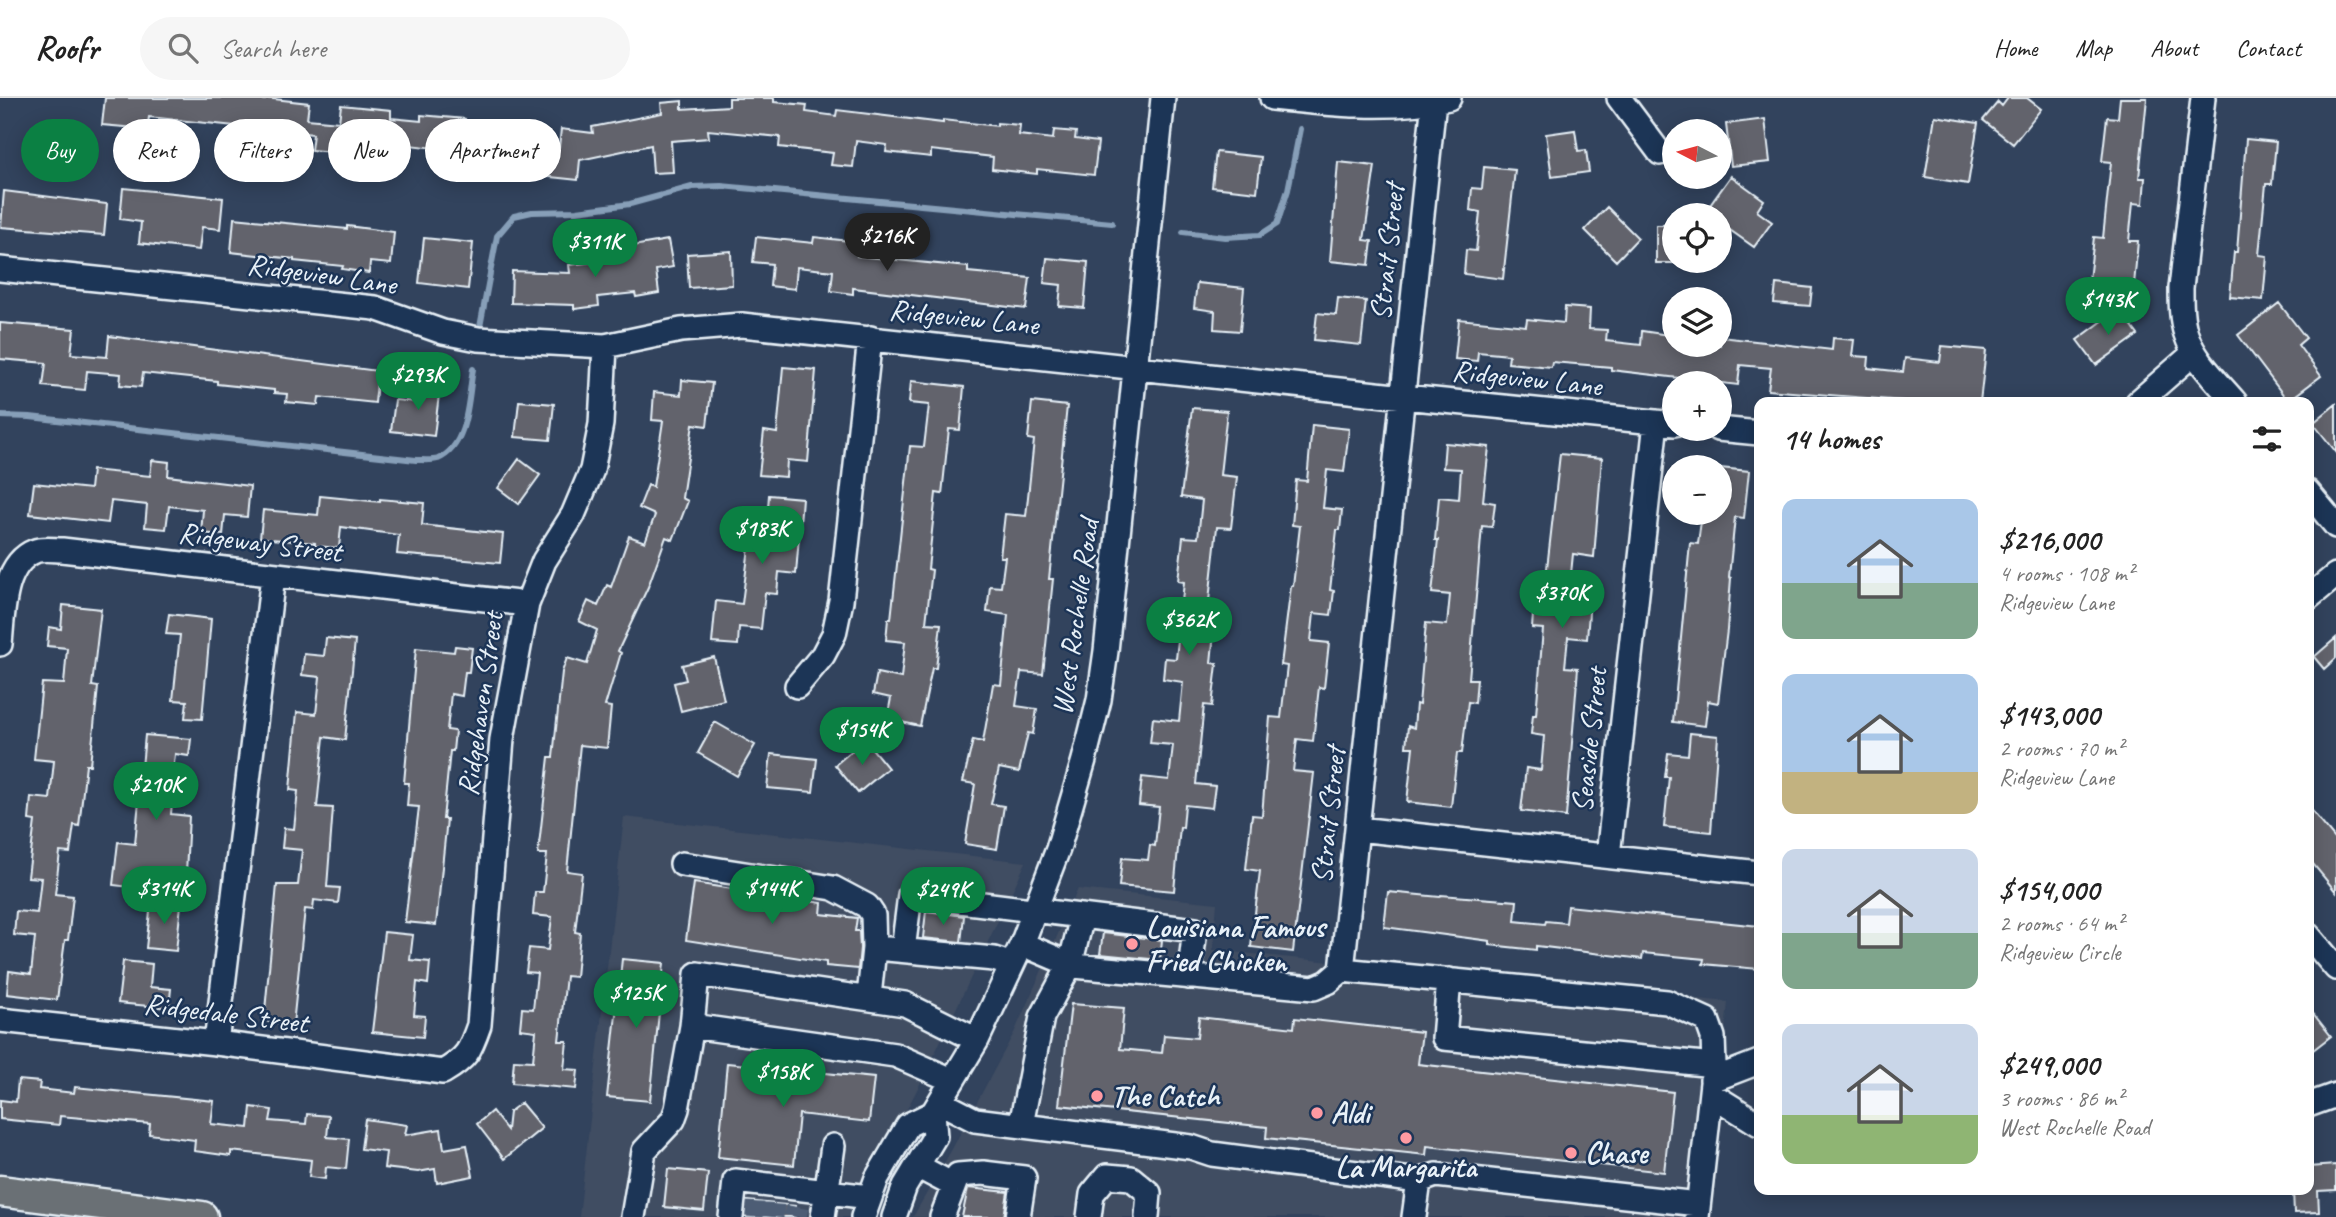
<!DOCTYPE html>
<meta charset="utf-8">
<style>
:root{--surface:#fff;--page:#f6f6f6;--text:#222;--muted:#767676;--line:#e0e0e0;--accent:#0b8043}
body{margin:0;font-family:Caveat,sans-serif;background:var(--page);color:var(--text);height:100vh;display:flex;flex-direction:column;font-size:26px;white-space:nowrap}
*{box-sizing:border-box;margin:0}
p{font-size:23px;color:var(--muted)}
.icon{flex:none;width:38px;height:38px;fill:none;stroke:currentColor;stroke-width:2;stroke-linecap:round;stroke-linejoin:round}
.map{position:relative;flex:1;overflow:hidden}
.side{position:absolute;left:1754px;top:299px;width:560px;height:798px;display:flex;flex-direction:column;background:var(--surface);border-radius:14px;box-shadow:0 4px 18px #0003}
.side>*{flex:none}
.guide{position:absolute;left:21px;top:21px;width:665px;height:63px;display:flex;gap:14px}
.needle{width:46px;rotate:276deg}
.fabs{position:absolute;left:1662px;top:21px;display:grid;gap:14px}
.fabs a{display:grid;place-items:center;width:70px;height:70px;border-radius:50%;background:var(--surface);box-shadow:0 4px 18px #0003;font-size:35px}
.price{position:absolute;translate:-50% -60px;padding:0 16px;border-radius:24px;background:var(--accent);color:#fff;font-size:23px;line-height:46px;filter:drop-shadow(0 2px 4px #0008)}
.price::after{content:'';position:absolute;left:50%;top:42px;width:21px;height:16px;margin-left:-10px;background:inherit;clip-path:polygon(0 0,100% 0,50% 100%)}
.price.active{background:#222;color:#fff}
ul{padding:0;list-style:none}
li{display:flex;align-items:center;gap:21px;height:175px;padding:0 28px}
li span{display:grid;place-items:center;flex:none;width:196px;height:140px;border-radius:14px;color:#555}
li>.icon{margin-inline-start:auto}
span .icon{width:84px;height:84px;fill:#fffc;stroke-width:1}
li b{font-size:30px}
h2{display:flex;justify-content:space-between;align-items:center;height:84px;padding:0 28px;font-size:30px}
.tag{padding:0 24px;border-radius:32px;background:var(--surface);box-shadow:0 4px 18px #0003;font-size:24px;line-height:63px}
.tag.active{background:var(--accent);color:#fff}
header{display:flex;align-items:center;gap:42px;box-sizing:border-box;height:98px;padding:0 35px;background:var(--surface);border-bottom:2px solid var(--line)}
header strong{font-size:33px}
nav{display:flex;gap:38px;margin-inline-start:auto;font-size:24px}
.search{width:490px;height:63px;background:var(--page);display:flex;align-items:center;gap:18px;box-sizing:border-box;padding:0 24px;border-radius:38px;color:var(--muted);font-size:26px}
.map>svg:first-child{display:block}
</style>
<header>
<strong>Roofr</strong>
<div class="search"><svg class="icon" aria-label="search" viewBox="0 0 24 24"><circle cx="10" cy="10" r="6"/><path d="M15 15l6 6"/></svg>Search here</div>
<nav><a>Home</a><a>Map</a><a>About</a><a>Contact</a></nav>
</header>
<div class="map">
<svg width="2336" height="1119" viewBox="0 0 2336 1119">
<rect width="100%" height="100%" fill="#32435d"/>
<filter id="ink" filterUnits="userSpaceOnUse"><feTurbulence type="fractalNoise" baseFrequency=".0143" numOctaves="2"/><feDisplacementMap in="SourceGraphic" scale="14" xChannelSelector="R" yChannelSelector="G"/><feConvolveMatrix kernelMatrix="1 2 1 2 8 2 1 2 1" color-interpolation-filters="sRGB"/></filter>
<g filter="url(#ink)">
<path fill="#404d62" d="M624,719L1026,764L922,982L851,1119H579Z
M1078,791L1217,805L1213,852L1728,904L1706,1119H913L951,1053L1015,933Z"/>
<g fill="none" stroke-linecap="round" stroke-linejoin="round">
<path stroke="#879fb8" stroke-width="6" d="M1183,134L1225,139L1260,137L1277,126L1288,92L1300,31
M480,229L497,138L514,118L532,114L577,113L630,106L692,89L721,88L1112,125
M0,318L30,319L416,362C423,362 432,363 438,361C469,348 468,299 473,271"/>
</g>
<path fill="#62636c" stroke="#e8f1f8" stroke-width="2" d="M105,0H243L265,2V0L309,5L307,21L339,24L341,7L391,12V20L421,23V17L465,21L464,28L517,33L516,45L559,49L561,31L593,35L592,29L662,15L661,5L682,3V11L729,8V0H774V4L807,7L806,14L836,18L837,12L943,25V22L997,28V25L1020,27L1019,37L1053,41L1054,32L1076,34L1075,41L1098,44L1094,77L1037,71V76L992,71L993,59L931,52V59L886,54L887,47L856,43L853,69L831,67L833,55L779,49L780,39L708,32L709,40L671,43L673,74L653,75L651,47L580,62L578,82L532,77L533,65L470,59V54L410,47V53L357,48L356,56L311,52L313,36L149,19L147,31L102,27Z
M2008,0H2027L2041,11L2013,46L1983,22L1998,4L2002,8Z
M2120,0H2147L2139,80H2145L2143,106L2133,105L2129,143H2138L2134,187L2089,182L2094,139L2103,140L2111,64L2102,63L2107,19L2118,20Z
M1935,18L1978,25L1968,86L1925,79Z
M1765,21L1770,64L1731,68L1726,26Z
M1575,32L1578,53L1586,52L1589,74L1552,79L1546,36Z
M2246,41L2276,44L2272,86H2266L2259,157L2267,158L2263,202L2230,199L2234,154H2237Z
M1216,54L1261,59L1257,94L1212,89Z
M1338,64L1375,68L1364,142L1372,143L1369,167L1330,163Z
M1484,69L1515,72L1503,181L1464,176L1466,152L1476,153L1480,114L1470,112L1472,90L1482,91Z
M1731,78L1764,102L1757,113L1772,124L1754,149L1720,125V117H1703Z
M123,90L223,100L220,131L202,129L199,152L139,145L141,124L120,121Z
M4,93L107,106L104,137L1,129Z
M1607,109L1638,140L1616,163L1585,132Z
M234,120L347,131V128L394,134L391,166L370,164L369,175L342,171L343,168L294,163V161L231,154Z
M1656,127H1675V165H1656Z
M756,139L813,145L814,139L858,144L857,158L968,169V174L1030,180L1026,211L853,190V196L831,193L833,173L797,169L795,191L770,188L772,166L753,164Z
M424,140L473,145L468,191L419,185Z
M668,142L673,169L656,172L659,195L636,199L635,195L598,199L599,208L574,211V207L511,205L512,173L570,175L569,167L629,160L627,149Z
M731,153L732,187L689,190L687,156Z
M1047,160L1088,164L1084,210L1059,208L1061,187L1044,185Z
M1197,185L1244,190L1240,233L1214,231L1215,213L1194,210Z
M1776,186L1812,190L1810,208L1774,205Z
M1338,200L1366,203L1361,247L1314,242L1317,215L1336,217Z
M2279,205L2306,240L2298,247L2321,278L2288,303L2238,237Z
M1565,209L1590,211L1589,231L1607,232L1606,243L1641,247L1642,233L1675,238V247H1720L1721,239L1832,252L1833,240L1854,242L1852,258L1869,259L1868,270L1903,274L1905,260L1940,264L1942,248L1986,252L1980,304H1917L1768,292L1771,270L1740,267L1738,287L1611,272V269L1552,264L1551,269L1508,265L1509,257L1478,254L1477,263L1455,261L1459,221L1526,228L1527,221L1564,225Z
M2119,211L2138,237L2096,267L2077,242Z
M0,225L74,231L71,256L107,259L109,238L378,273L375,305L319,299L318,307L286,304L287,296L274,295V292L217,286V283L143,275L141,289L120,287L121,276L87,273L85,292L43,288L46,265L0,261Z
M783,269L816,272L808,364L787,362L786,379L759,377L764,333L777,335Z
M682,282L712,285L707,328L693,326L682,400L688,403L673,442L666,439L648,489L618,553L621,555L605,608L611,609L607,650L580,647L567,773L582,775L575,834L580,835L576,879L566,878L559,943H567L564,971L578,972L576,991L512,985L514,962L533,963L536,933L520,931L522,910L533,911L537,875L526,874L529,850L548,852L552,819L533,817L535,794H543L547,756H538L549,659H553L562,574L567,560L587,566L597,532L579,523L588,503L598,508L607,487L611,489L629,438L645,444L655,417L639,410L648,387L653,389L663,323L652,322L654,294L681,297Z
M911,283L964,289L960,332L949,331L942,396L936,395L928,471L932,472L926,525L941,526L936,570H932L920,628L887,621L891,600L873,596L877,575L901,580L905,544L886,542L888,521H891L910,348L924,349L929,307L909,305Z
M418,285L440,288L434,338L391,333L395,302L416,304Z
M519,303L554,306L550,342L515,339Z
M1032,304L1067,308L1049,481H1053L1043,576L1021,574L1016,608L1037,611L1033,636L1028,635L1019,674L999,670L991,706L1004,708L997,751L965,746L975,686L963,684L973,642L983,644L993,586L1001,587L1008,517L987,514L990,488L1001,489L1005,459H1000L1005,416L1026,418L1034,342L1028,341Z
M2336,306V354L2313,325Z
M1192,310L1227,313L1220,377L1237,379L1231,430L1217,429L1209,503L1217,504L1211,565L1217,566L1212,608L1204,607L1196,686L1215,688L1212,710L1185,707L1183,730L1180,729L1174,793L1119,788L1122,760L1148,762L1150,747L1155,748L1159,709L1139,707L1142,679L1169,682L1173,647L1150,645L1153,620L1179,623L1183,584L1163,581L1165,560L1176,561L1184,484L1178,483L1183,439L1198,440L1202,402L1181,399Z
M1312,327L1349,331L1344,374L1327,372L1323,410L1342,412L1340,432H1337L1330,492L1334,493L1331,517L1314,515L1311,543L1329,545L1324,590L1319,589L1313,643L1297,641L1293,673L1314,675L1293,854L1251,849L1260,773L1246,771L1252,717L1262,718L1270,619L1281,620L1287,568L1281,567L1291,488H1293L1300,428L1292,427L1296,382L1307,383Z
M1445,345L1489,349L1483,403L1495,405L1492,429L1482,428L1469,581H1477L1475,605L1468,604L1462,655H1457L1451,709L1407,704L1413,649H1406L1408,628L1414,630L1416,606L1419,607L1426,525L1447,527L1450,497L1432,495L1438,442H1435L1439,399L1459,401L1461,371L1443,370Z
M1560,356L1602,360L1594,459L1573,456L1570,486L1591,488L1587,541L1568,539L1565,569L1578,570L1566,719L1521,713L1526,670L1541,672L1544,638L1531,636L1533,617H1536L1543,531L1532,530L1534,503H1532L1534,478L1546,479Z
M519,361L540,377L519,406L498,390Z
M152,362L169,364L168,378L250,388L247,419L225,417L223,437L201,435L203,412L169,408L166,431L145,429L147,407L111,403L108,425L30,416L34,385L90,391L92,372L150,378Z
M1720,370L1749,373L1744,420L1735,419L1729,479L1731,480L1727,532L1718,605L1708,603L1705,628L1673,624L1690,445L1698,446L1702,415H1720Z
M769,397L802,400L796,476L779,474L777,496L765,495L761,531L739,529L738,547L712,545L716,503L742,506L754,409L768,410Z
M320,398L380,404V401L424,405L422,427L503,436L500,465L397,456L399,437L341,429L339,450L315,448V445L260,440L263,412L318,417Z
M63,507L101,511L92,588L98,589L90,667H86L79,728L74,727L70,755L60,754L55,796L73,798L68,842H65L57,902L7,896L9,873L31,876L35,839L14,837L16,813L37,815L41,780L28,779L35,723L29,722L31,699L50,701L54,663L34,661L42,585L64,586L67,550L47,548L49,529L61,531Z
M169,516L211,521L202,621L185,620L187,603L173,602L180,537L166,536Z
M326,540L355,543L345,642L324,639L317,709L333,710L327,789L340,790L338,805L314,802L313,812L305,811L293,927L264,923L277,787H298L302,752L282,750L284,730L294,731L298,693L290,692L297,614L316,616L320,579L302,577L304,556L324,558Z
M2336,540V560L2324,571L2314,559Z
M455,548L472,550L469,574H465L462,598L451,596L447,632L455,633L453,653H450L443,721H447L436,827L405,824L419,709L407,708L409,685H404L416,550L454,554Z
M714,559L724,602L681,613L674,585L686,582L682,567Z
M715,624L755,647L737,678L698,655Z
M1690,635L1718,638L1711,734L1664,729L1669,679H1665L1668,655L1688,657Z
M145,637L191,641L189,658L175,656L171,693H173L171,716L189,718L186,775L166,773L163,793L113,787L118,744L135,746Z
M865,642L888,670L858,695L835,667Z
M771,656L817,661L813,694L767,690Z
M2308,708L2336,742V794L2308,760Z
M694,785L822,805L821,816L857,820L855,833H859L860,850L858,871L826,868V864L686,842Z
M1388,794L1440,799L1441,797L1517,803L1515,823L1545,826L1546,823L1566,825L1568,808L1759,828V871L1703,866L1704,861L1643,855L1642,861L1536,848V852L1490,847V843L1384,829Z
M151,804L181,807L176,853L146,850Z
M926,813L964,818L961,844L923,840Z
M384,834L413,837L410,862L430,864L428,886L417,884L414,917L425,918L423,939L372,934Z
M1103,835L1162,842L1160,862L1100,856Z
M622,861L664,865L650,1003L607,999Z
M123,863L152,866L150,889L171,891L169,910L118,905Z
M1071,906L1124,910L1120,951L1162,955L1164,937L1197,940L1199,919L1294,930L1295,920L1422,934L1418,966L1673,994L1664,1074L1427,1048L1426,1057L1266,1040L1267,1029L1059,1007Z
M2308,909L2331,938L2308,956Z
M727,965L874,980L869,1024L799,1016L794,1067L718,1059Z
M18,982L40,984L39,991L74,995L75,989L214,1003L211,1026L249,1030L251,1009L272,1012L270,1023L306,1026L307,1016L329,1018L327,1039L349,1041L346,1071L326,1069L325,1081L309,1079L311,1062L231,1053V1058L194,1053L195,1042L149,1036L150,1026L60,1018L59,1027L0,1021V1002L16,1004Z
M521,1005L542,1030L504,1061L477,1026L492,1013L507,1032L509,1014Z
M365,1021L407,1027L405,1037L441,1031L444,1051L467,1047L473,1078L437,1085L435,1071L418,1074L384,1070L386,1054L361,1051Z
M2336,1067V1092L2318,1093L2319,1114L2294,1115L2293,1092H2308V1069Z
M668,1071L708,1075L704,1113L664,1109Z
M968,1090L1008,1094L1004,1119H962Z
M747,1103L795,1108V1119H745Z"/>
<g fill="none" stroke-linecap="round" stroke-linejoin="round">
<path stroke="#4d5d74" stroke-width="23" stroke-dasharray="23 11" stroke-linecap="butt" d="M752,1119L753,1104
M772,1119L773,1106
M795,1119L797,1109"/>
<defs>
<path id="minor" d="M1272,0C1328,6 1394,13 1449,0
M1619,0L1660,55
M2203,0L2181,190C2181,205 2181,221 2186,236C2194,262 2218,284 2235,304
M0,171L375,210L443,234L478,241L605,248L681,232L742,227L1404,299L1675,326
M2138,304L2194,255
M1718,331L1759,335
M2308,394L2336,428
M2308,500L2336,477
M0,546C3,517 2,466 35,453C42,450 55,452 62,452L527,506
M797,588L823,557L834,536L841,503L870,240
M1358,731L1759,775
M1608,758L1656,324
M682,766L833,790L867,808L873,817L874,850L869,899
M2308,837L2336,870
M1022,846L1074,868L1314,890L1328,884L1342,872
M887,851L994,861L1012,867
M903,852L910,797L1195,832L1189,879
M1342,872L1434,3
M1342,872L1667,904L1707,922L1713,939L1714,967L1697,1119
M1449,882L1444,940L1714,967
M0,922L216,945L443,974C467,960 470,953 479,927L502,641L527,506L544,463L573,417L592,372L601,326L605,248
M692,928L697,876L905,906L977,942
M216,945L273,478
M1712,982L1759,964
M1711,996L1759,1026
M940,1004L975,1022L1191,1049L1212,1056L1419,1083L1414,1119
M2308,1007L2336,997
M1021,1027L1042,919L1070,867L1082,819
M917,1068L953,1087
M1419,1083L1436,1077L1698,1106
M633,1119L644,1053L673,1022L677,1011L692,928L895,957L952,982
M731,1119L735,1083L870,1099
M823,1119L833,1048
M863,1119L877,1080L908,1027L933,1015L977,942L1022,846L1058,751L1084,662L1099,602L1106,553L1163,0
M894,1119L905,1088L935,1038L933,1015
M942,1119L958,1077L983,1075L1024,1080L1018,1119
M1089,1119L1092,1096L1107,1078L1131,1080L1149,1095L1147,1119"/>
<path id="major" d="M0,1093L202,1119"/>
</defs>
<use href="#minor" stroke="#e8f1f8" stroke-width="28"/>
<use href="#major" stroke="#e8f1f8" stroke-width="35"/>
<use href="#minor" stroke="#1d3557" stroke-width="23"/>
<use href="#major" stroke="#6a7074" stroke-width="30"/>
</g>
</g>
<g fill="#ff9aa2" stroke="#1d3557" stroke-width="2.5">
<circle cx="1132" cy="846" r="7"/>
<circle cx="1097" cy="998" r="7"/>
<circle cx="1317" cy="1015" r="7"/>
<circle cx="1406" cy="1040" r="7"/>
<circle cx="1571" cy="1055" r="7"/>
</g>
<g text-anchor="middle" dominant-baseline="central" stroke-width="5" stroke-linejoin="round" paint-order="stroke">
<g font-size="30" fill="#e8f1f8" stroke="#1d3557">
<text transform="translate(1387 154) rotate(-84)">Strait Street</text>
<text transform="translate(322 176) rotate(8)">Ridgeview Lane</text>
<text transform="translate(964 219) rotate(6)">Ridgeview Lane</text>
<text transform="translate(1527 280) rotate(6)">Ridgeview Lane</text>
<text transform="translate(260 444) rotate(7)">Ridgeway Street</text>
<text transform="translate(1075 519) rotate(-82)">West Rochelle Road</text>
<text transform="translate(480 606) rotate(-82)">Ridgehaven Street</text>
<text transform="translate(1589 642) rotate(-84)">Seaside Street</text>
<text transform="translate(1328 717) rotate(-84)">Strait Street</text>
<text transform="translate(226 915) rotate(7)">Ridgedale Street</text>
</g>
<g font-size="30" font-weight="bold" fill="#e8f1f8" stroke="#1d3557" text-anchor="start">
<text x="1146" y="829">Louisiana Famous<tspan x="1146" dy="34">Fried Chicken</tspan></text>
<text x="1111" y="998">The Catch</text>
<text x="1331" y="1015">Aldi</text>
<text x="1585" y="1055">Chase</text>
<text x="1406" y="1069" text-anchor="middle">La Margarita</text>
</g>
</g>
</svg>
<div class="fabs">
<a><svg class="needle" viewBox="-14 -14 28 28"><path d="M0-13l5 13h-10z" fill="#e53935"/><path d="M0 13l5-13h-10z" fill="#767676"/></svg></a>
<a><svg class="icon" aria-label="locate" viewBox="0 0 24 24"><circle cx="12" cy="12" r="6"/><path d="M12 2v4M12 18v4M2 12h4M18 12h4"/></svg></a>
<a><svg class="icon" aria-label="layers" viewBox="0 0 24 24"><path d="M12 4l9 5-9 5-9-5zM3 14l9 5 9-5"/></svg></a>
<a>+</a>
<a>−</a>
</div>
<b class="price active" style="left:887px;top:175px">$216K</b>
<b class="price" style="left:595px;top:181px">$311K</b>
<b class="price" style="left:2108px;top:239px">$143K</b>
<b class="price" style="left:418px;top:314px">$293K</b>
<b class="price" style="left:762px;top:468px">$183K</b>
<b class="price" style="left:1562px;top:532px">$370K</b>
<b class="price" style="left:1189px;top:559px">$362K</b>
<b class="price" style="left:862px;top:669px">$154K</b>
<b class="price" style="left:156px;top:724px">$210K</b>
<b class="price" style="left:164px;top:828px">$314K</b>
<b class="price" style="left:772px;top:828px">$144K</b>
<b class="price" style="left:943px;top:829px">$249K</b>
<b class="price" style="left:636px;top:932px">$125K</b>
<b class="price" style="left:783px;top:1011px">$158K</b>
<div class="guide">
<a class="tag active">Buy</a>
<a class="tag">Rent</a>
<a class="tag">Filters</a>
<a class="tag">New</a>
<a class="tag">Apartment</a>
</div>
<section class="side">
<h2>14 homes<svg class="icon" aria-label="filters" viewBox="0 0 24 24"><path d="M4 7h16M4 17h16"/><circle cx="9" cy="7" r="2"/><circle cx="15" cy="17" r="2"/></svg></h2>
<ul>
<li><span style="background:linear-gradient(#a9c7e8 60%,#7fa58c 0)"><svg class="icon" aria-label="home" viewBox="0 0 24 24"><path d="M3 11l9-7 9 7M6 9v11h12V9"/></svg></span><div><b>$216,000</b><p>4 rooms · 108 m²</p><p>Ridgeview Lane</p></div></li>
<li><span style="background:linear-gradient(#a9c7e8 70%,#c2b280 0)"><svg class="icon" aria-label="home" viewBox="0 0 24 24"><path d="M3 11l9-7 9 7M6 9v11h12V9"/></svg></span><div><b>$143,000</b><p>2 rooms · 70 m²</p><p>Ridgeview Lane</p></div></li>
<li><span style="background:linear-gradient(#c9d6e8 60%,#7fa58c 0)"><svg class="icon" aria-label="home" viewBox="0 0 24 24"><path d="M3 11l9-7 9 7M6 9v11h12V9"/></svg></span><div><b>$154,000</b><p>2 rooms · 64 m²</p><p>Ridgeview Circle</p></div></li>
<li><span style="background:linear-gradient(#c9d6e8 65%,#8fb573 0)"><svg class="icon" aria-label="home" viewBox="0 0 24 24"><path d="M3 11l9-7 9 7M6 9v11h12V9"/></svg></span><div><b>$249,000</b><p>3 rooms · 86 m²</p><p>West Rochelle Road</p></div></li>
</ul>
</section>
</div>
